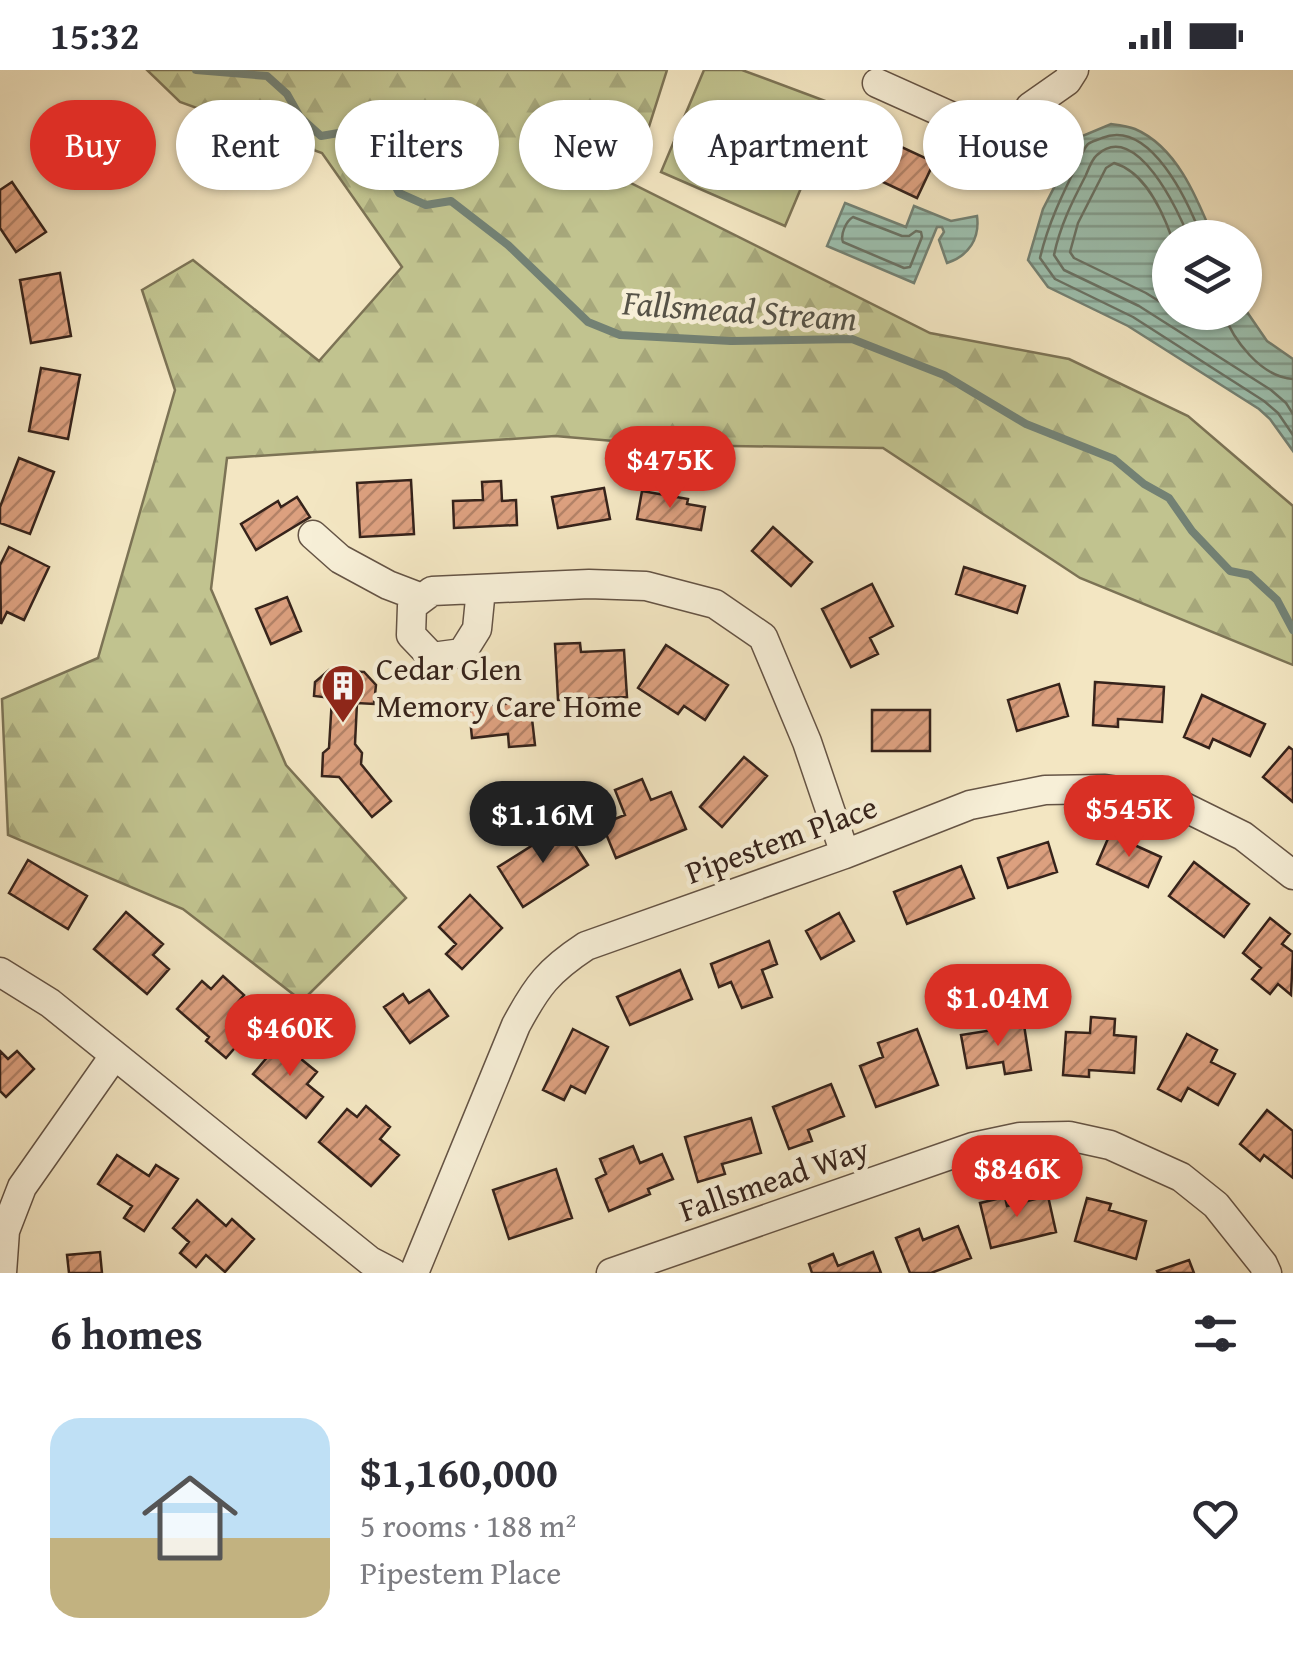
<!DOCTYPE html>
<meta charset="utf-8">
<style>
:root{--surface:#fff;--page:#f7f7f7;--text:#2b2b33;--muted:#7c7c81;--line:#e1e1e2;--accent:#d93025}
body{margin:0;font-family:"Gentium Book Plus",serif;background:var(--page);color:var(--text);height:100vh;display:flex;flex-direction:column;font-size:38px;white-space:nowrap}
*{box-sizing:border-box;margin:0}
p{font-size:32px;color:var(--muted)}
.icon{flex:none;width:55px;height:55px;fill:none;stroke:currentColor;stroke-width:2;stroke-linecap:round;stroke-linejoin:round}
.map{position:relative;height:1203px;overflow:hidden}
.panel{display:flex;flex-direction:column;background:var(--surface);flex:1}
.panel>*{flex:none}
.hud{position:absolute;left:30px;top:30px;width:1235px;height:90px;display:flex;gap:20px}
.controls{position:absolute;left:1152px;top:150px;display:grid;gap:20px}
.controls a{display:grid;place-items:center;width:110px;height:110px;border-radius:50%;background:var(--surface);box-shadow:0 2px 8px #0004;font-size:50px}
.price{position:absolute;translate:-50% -85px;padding:0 22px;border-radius:35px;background:var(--accent);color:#fff;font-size:32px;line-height:65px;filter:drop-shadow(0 2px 5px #0008)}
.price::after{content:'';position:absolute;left:50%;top:60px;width:30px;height:22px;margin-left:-15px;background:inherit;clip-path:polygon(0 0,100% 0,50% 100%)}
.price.current{background:#222;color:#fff}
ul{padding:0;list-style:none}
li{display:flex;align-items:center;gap:30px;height:250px;padding:0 50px}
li+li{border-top:2px solid var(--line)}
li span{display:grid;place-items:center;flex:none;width:280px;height:200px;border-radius:30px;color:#555}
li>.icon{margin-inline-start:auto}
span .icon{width:120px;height:120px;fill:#fffc;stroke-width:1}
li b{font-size:42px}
h2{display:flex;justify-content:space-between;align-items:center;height:120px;padding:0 50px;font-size:42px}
.chip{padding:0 35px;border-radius:45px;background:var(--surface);box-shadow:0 2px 8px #0004;font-size:35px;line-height:90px}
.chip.current{background:var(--accent);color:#fff}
.status{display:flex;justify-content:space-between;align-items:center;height:70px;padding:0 50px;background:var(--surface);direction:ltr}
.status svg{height:28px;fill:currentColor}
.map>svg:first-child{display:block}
</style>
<div class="status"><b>15:32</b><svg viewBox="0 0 49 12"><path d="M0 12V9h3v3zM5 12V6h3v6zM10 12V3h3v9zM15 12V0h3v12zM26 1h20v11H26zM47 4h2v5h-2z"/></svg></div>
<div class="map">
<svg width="1293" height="1203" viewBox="0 0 1293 1203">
<defs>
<pattern id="forest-firs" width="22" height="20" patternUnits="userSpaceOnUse" patternTransform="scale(2.5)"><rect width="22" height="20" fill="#c1c38f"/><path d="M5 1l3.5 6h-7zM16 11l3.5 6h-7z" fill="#a6a77b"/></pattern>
<pattern id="water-rules" width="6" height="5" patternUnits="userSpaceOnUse" patternTransform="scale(2.5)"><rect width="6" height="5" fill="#9cc0af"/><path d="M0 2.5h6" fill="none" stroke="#809c8e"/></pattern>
<pattern id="building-hatch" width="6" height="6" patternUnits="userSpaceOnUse" patternTransform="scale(2.5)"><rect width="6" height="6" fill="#dca07f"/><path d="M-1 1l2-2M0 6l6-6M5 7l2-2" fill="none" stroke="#b38267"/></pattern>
</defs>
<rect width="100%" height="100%" fill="#f3e6c2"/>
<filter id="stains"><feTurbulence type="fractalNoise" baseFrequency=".002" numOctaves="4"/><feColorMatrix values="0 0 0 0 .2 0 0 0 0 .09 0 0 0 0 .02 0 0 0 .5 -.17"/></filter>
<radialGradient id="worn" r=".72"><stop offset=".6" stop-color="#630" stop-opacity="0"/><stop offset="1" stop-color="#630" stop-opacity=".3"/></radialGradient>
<path fill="#c1c38f" stroke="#7c7355" stroke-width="2.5" d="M704,0H742L836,35L785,156L661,102Z"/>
<path fill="url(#forest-firs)" stroke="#7c7355" stroke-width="2.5" d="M147,0H667L631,113L930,263L1069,289L1188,346L1293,436V595L1080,508L883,378L661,375L555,366L227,388L211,519L286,695L406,828L302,931L183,839L8,765L2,629L98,588L175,320L142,220L193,190L319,291L402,197L322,83L180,32Z"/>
<path fill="url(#water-rules)" stroke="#738174" stroke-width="2.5" d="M1111,54C1119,55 1128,56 1135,59C1177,77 1197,128 1213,167L1170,168V242H1245V239L1267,271L1293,289V381L1270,349L1259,339L1128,256L1048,217L1028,190L1043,139L1080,67Z
M845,133L906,157L914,136L951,151L977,146C980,168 969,186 947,193L939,170L944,162L942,157H937L914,213L827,176Z"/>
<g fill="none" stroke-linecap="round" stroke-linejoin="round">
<path stroke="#697265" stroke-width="2.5" d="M853,147L902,166H909L916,161L921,162L922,167L910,197L904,198L843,172C840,165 846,151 853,147Z
M1189,168C1179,142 1136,49 1097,85C1092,89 1088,100 1086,105C1072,132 1060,156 1054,185L1064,200L1139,236L1271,320L1286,333L1293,344
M1202,168C1189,134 1151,48 1102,68C1098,70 1092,71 1088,74C1083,79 1080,89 1077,95C1062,125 1048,154 1040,188L1055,209L1133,247L1264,331L1278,343L1293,365
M1170,238L1146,223L1074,188L1070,182L1078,153L1106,98L1114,93C1145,102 1162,140 1172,168
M1223,242C1233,270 1261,307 1293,309"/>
<path stroke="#738174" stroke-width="8" d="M196,0L267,6L287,24L300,47L321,66L356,60L374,75L399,123L426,135L451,131L508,175L588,252L620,265L731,271L852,269L944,305L1026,354L1114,389L1144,414L1169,428L1192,461L1230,501L1250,505L1277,530L1293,560"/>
</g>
<path fill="url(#building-hatch)" stroke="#36231b" stroke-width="2.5" d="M854,55L934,92L917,128L838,91Z
M12,112L46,162L16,182L0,158V120Z
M60,203L71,266L31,273L20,210Z
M41,298L80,305L68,369L29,361Z
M19,388L54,402L30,464L0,453V437Z
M411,410L414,464L360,467L357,413Z
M501,411L502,431L516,430L517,455L454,458L453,431L483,430L482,412Z
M604,418L610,449L558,458L552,427Z
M642,421L688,429L687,434L705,437L701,460L637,449Z
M297,427L310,447L256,480L241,454L278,431L281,437Z
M773,457L812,492L791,516L752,481Z
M9,477L49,497L24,550L7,542L1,554L0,495Z
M964,497L1025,516L1017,543L956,524Z
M872,514L893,556L870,568L878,584L851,597L822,539Z
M287,527L301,561L271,574L256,539Z
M580,573L581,582L624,580L627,627L558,630L555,574Z
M666,575L728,615L705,650L684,636L678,644L638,618Z
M329,600L364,602L376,615L374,634L357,633L355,674L362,683L361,694L391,731L372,747L339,707L322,706L323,683L329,678L332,628L314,626L315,612Z
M1095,612L1164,617L1162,652L1118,649V657L1093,655Z
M1059,614L1068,646L1017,661L1008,630Z
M1202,625L1265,654L1250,686L1213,669L1209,678L1184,667Z
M530,631L535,675L509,677L508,664L472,668L469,637Z
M872,640H930V681H872Z
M1289,677L1293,680V732L1263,707Z
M744,687L767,706L722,757L700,737Z
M642,709L651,730L671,722L686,759L616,788L602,754L625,745L615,720Z
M563,756L588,795L523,837L498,797Z
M1110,764L1161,787L1148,817L1097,794Z
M1048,772L1057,802L1008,818L998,788Z
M28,790L87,826L68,859L9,823Z
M1194,792L1249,834L1224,867L1169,826Z
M961,796L974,828L907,854L894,822Z
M470,825L502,858L462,899L446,884L456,874L439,857Z
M126,842L163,874L153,885L169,899L147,924L94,879Z
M839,843L854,871L821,889L806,861Z
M1270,848L1290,864L1282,874L1293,882L1291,925L1278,914L1270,924L1252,909L1261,898L1243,883Z
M769,871L777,894L762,900L772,927L742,938L731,912L719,917L711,894Z
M680,900L692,929L630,955L617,927Z
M223,906L244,925L232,939L253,957L226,988L206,971L209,967L177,939L202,911L211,919Z
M429,920L448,946L410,973L384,937L403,924L409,933Z
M1091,947L1115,949L1114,965L1136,967L1134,1003L1089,1000V1007L1063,1005L1066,962L1090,963Z
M1024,955L1031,1000L1005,1004L1003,992L967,998L961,965Z
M573,959L608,977L585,1023L571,1016L564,1030L543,1020Z
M917,959L938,1015L876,1037L860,996L883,987L878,973Z
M1187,964L1217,980L1211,992L1235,1004L1218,1035L1188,1018L1181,1031L1158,1019Z
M280,972L317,1002L307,1014L323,1027L306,1048L253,1004Z
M0,981L8,989L17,981L34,999L6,1027L0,1021Z
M831,1014L844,1046L808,1060L812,1071L789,1079L773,1037Z
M366,1036L390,1057L380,1069L399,1085L371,1116L319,1072L347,1039L357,1047Z
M1267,1040L1293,1061V1108L1264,1085L1260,1091L1240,1074Z
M751,1048L761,1083L722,1094L725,1104L698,1112L685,1067Z
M633,1076L640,1093L662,1084L673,1109L648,1119L650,1124L609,1141L596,1109L606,1104L600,1089Z
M117,1085L149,1106L156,1095L178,1109L144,1161L124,1148L132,1136L98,1114Z
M556,1099L572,1148L509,1169L493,1120Z
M1048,1126L1056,1162L991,1178L980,1133L1005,1127L1007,1136Z
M1087,1128L1111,1134L1109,1140L1146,1151L1136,1189L1075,1171Z
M197,1130L226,1156L232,1149L254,1169L225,1202L206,1185L196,1197L180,1183L189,1172L173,1158Z
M958,1156L971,1188L931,1203H910L896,1168L919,1159L923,1170Z
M100,1182L102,1203H69L67,1185Z
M873,1182L881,1203H812L809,1194L833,1184L838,1196Z
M1189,1190L1194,1203H1158L1157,1201Z"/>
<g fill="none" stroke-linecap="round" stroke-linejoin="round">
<defs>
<path id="minor" d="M877,13L1013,74L1030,37L1067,11L1074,0
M313,465L340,489L388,515L422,528
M481,519L477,559L462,583L432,587L411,565L412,536L432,521L589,514L646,516L715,534L763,567L807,672L845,784
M0,902L50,933L370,1191L393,1203
M2,1203L5,1161L22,1117L114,986
M414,1203L516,955C537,916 548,901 586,876L845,784L970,735L1045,720L1105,719L1166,728L1243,766L1293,805
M611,1203L973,1077L1020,1067L1069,1066L1110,1075L1181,1107L1216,1135L1263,1194L1267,1203"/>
</defs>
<use href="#minor" stroke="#655445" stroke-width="31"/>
<use href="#minor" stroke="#f7efd7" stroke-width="28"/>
</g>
<defs>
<symbol id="building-pin" viewBox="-11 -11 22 30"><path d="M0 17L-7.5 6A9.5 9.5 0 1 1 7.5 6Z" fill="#8f2418" stroke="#f7efd7"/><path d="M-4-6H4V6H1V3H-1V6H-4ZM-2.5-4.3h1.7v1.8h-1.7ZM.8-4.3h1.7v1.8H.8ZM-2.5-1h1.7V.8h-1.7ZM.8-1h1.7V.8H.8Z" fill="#fff"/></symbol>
</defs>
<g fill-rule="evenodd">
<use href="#building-pin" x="318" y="591" width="50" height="68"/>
</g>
<g text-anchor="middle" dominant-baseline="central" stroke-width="9" stroke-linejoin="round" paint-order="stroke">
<g font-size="32" fill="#36231b" stroke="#f7efd7" text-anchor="start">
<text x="376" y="598">Cedar Glen<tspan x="376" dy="37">Memory Care Home</tspan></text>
</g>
<g font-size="32" fill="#36231b" stroke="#f7efd7">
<text transform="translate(781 769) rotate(-20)">Pipestem Place</text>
<text transform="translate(774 1109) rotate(-19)">Fallsmead Way</text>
</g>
<g font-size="35" font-style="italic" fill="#555247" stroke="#f7efd7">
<text transform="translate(740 240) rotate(4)">Fallsmead Stream</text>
</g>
</g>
<rect width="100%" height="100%" filter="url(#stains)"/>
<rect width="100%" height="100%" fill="url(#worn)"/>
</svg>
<div class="controls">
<a><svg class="icon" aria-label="layers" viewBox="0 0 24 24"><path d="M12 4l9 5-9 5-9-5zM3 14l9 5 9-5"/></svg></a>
</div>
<b class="price" style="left:670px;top:441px">$475K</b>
<b class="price" style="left:1129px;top:790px">$545K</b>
<b class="price current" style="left:543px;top:796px">$1.16M</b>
<b class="price" style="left:998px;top:979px">$1.04M</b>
<b class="price" style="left:290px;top:1009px">$460K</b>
<b class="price" style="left:1017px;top:1150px">$846K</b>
<div class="hud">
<a class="chip current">Buy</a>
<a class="chip">Rent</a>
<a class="chip">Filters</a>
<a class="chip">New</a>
<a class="chip">Apartment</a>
<a class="chip">House</a>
</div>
</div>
<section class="panel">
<h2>6 homes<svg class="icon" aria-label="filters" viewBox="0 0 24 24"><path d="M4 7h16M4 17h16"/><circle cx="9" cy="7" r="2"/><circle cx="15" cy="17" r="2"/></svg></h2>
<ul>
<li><span style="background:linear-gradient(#bfe0f5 60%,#c2b280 0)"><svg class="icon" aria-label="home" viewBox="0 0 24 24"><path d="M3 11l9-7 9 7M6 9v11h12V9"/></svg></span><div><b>$1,160,000</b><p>5 rooms · 188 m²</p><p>Pipestem Place</p></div><svg class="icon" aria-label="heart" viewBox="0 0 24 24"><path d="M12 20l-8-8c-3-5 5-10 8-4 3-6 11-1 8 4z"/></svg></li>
</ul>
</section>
